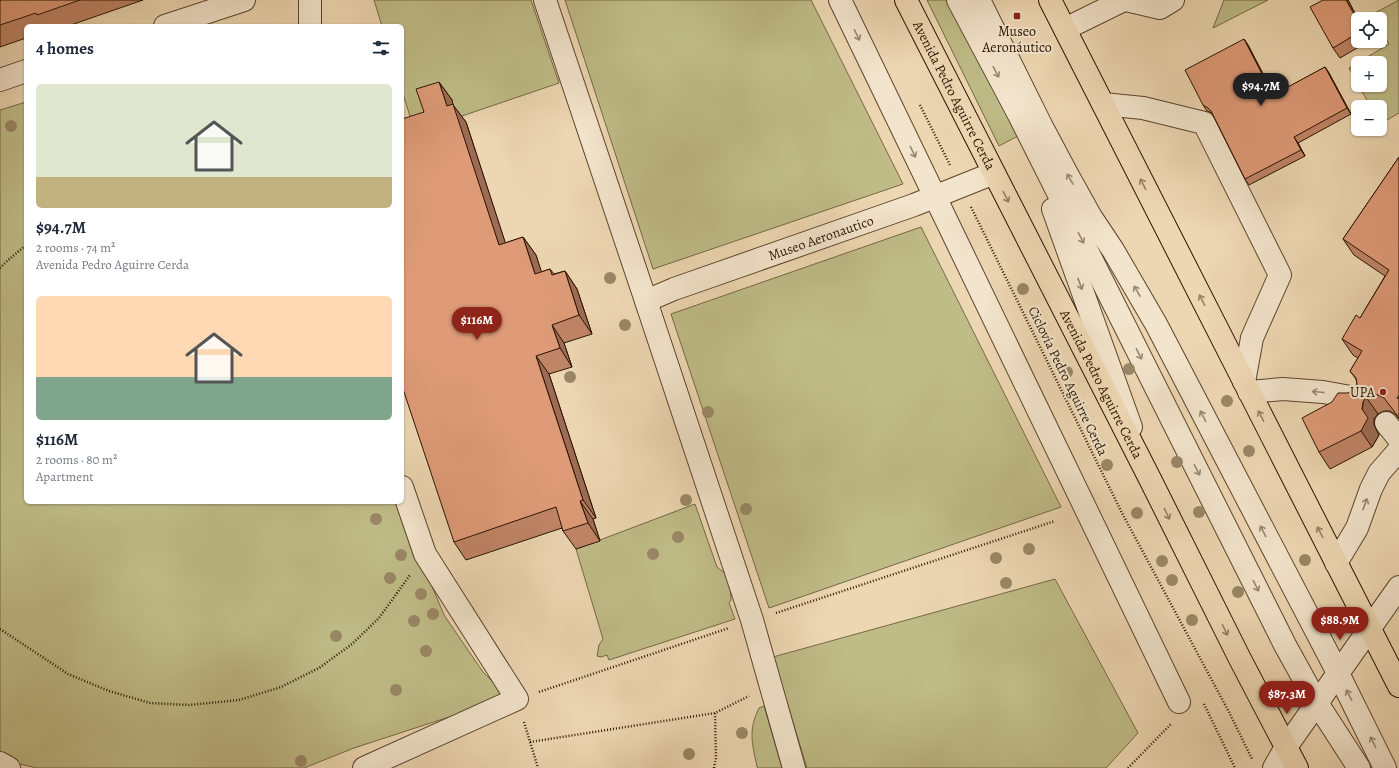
<!DOCTYPE html>
<meta charset="utf-8">
<style>
:root{--surface:#fff;--page:#f6f6f7;--text:#1f2937;--muted:#747a83;--accent:#8f2418}
body{margin:0;font-family:Alegreya,serif;background:var(--page);color:var(--text);height:100vh;display:flex;flex-direction:column;font-size:15px;white-space:nowrap}
*{box-sizing:border-box;margin:0}
p{font-size:13px;color:var(--muted)}
.icon{flex:none;width:22px;height:22px;fill:none;stroke:currentColor;stroke-width:2;stroke-linecap:round;stroke-linejoin:round}
.map{position:relative;flex:1;overflow:hidden}
.details{position:absolute;left:24px;top:24px;width:380px;height:480px;display:flex;flex-direction:column;background:var(--surface);border-radius:6px;box-shadow:0 1px 3px #0004}
.details>*{flex:none}
.fabs{position:absolute;left:1351px;top:12px;display:grid;gap:8px}
.fabs a{display:grid;place-items:center;width:36px;height:36px;border-radius:6px;background:var(--surface);box-shadow:0 1px 3px #0004;font-size:20px}
.price{position:absolute;translate:-50% -34px;padding:0 9px;border-radius:14px;background:var(--accent);color:#fff;font-size:13px;line-height:26px;filter:drop-shadow(0 1px 2px #0008)}
.price::after{content:'';position:absolute;left:50%;top:24px;width:12px;height:9px;margin-left:-6px;background:inherit;clip-path:polygon(0 0,100% 0,50% 100%)}
.price.active{background:#222;color:#fff}
ul{padding:0;list-style:none}
li{display:grid;align-content:center;gap:8px;height:212px;padding:0 12px}
li span{display:grid;place-items:center;height:124px;border-radius:6px;color:#555}
li>.icon{margin-inline-start:auto}
span .icon{width:72px;height:72px;fill:#fffc;stroke-width:1}
li b{font-size:17px}
h2{display:flex;justify-content:space-between;align-items:center;height:48px;padding:0 12px;font-size:17px}
.map>svg:first-child{display:block}
</style>
<div class="map">
<svg width="1399" height="768" viewBox="0 0 1399 768">
<rect width="100%" height="100%" fill="#edd7b2"/>
<filter id="stains"><feTurbulence type="fractalNoise" baseFrequency=".005" numOctaves="4"/><feColorMatrix values="0 0 0 0 .2 0 0 0 0 .09 0 0 0 0 .02 0 0 0 .5 -.17"/></filter>
<radialGradient id="worn" r=".72"><stop offset=".6" stop-color="#630" stop-opacity="0"/><stop offset="1" stop-color="#630" stop-opacity=".3"/></radialGradient>
<path fill="#bfbc87" stroke="#756844" d="M374,0H531L559,83L415,132L402,91V26H382Z
M565,0H811L903,184L653,269Z
M927,0H949L1018,136L999,146Z
M1224,0H1268L1213,28Z
M1399,0V113L1380,124V107H1371L1358,85H1380V63H1358V84L1349,68L1389,44L1380,27V19H1375L1373,14Z
M26,102V502H396L405,531L424,567L444,615L483,672L498,687L500,696L495,702L354,748L304,768H37L7,761L0,756V110Z
M921,227L1061,507L769,608L671,314Z
M695,504L717,567L727,575L730,583L731,600L729,603L735,619L609,660L607,655L601,657L597,656L599,645L603,639L576,549Z
M1055,579L1138,733L1106,768H807L773,657Z
M764,706L782,768H758L757,767C752,742 748,731 759,708Z"/>
<g fill="none" stroke-linecap="round" stroke-linejoin="round">
<defs>
<g id="minor">
<path d="M545,0L646,301L752,620L794,768"/>
<path d="M840,0L1179,702"/>
<path d="M958,0L1019,115L1285,645L1317,703L1359,768"/>
<path d="M979,0L1042,127L1067,174L1091,217L1113,250L1156,324L1338,673L1385,768"/>
<path d="M1126,0L1160,8L1173,0"/>
<path d="M165,26L244,0"/>
<path d="M310,26V0"/>
<path d="M1065,29L1124,0"/>
<path d="M0,80L26,71"/>
<path d="M1103,104L1143,108L1204,123L1280,275L1252,338L1244,382"/>
<path d="M1053,209L1131,427"/>
<path id="s1" d="M646,301L674,289L914,205L994,173"/>
<path d="M1249,392L1283,389L1323,392L1356,398"/>
<path d="M1386,423L1399,439"/>
<path d="M1336,563L1357,528L1371,489L1379,473L1399,450"/>
<path d="M0,763L9,768"/>
<path d="M364,768L517,699L425,554L402,487"/>
<path d="M1274,768L1286,747L1399,587"/>
</g>
<g id="major">
<path id="s2" d="M906,0L1150,479L1240,659L1297,768"/>
<path d="M1050,0L1399,686"/>
</g>
</defs>
<use href="#minor" stroke="#5c442c" stroke-width="24"/>
<use href="#major" stroke="#2b1300" stroke-width="24"/>
<path stroke="#2b1300" stroke-width="2.5" stroke-dasharray="1 2" stroke-linecap="butt" d="M920,105L950,165
M971,207L1122,513L1229,712L1252,759
M0,268L6,262L26,245
M776,613L1055,521
M0,629L68,674L109,691L150,703L189,705L239,700L281,687L319,668L352,644L379,618L410,575
M539,692L729,628
M1204,704L1235,768
M524,722L538,768
M530,742L715,713L749,696
M714,768L716,758L715,713
M1128,768L1171,724"/>
<use href="#minor" stroke="#f3e5cd" stroke-width="22"/>
<use href="#major" stroke="#edd7b2" stroke-width="22"/>
</g>
<g fill="#9a8766">
<circle cx="11" cy="126" r="6"/>
<circle cx="610" cy="278" r="6"/>
<circle cx="1023" cy="289" r="6"/>
<circle cx="625" cy="325" r="6"/>
<circle cx="1129" cy="369" r="6"/>
<circle cx="1067" cy="372" r="6"/>
<circle cx="570" cy="377" r="6"/>
<circle cx="1227" cy="401" r="6"/>
<circle cx="708" cy="412" r="6"/>
<circle cx="1249" cy="451" r="6"/>
<circle cx="1177" cy="462" r="6"/>
<circle cx="1107" cy="465" r="6"/>
<circle cx="686" cy="500" r="6"/>
<circle cx="746" cy="509" r="6"/>
<circle cx="1199" cy="512" r="6"/>
<circle cx="1137" cy="513" r="6"/>
<circle cx="376" cy="519" r="6"/>
<circle cx="678" cy="537" r="6"/>
<circle cx="1029" cy="549" r="6"/>
<circle cx="653" cy="554" r="6"/>
<circle cx="401" cy="555" r="6"/>
<circle cx="996" cy="558" r="6"/>
<circle cx="1305" cy="560" r="6"/>
<circle cx="1162" cy="561" r="6"/>
<circle cx="390" cy="578" r="6"/>
<circle cx="1172" cy="580" r="6"/>
<circle cx="1006" cy="583" r="6"/>
<circle cx="1238" cy="592" r="6"/>
<circle cx="421" cy="594" r="6"/>
<circle cx="433" cy="614" r="6"/>
<circle cx="1192" cy="620" r="6"/>
<circle cx="414" cy="621" r="6"/>
<circle cx="336" cy="636" r="6"/>
<circle cx="426" cy="651" r="6"/>
<circle cx="396" cy="690" r="6"/>
<circle cx="742" cy="733" r="6"/>
<circle cx="689" cy="754" r="6"/>
<circle cx="301" cy="761" r="6"/>
</g>
<path fill="#c08567" stroke="#2b1300" d="M0,0H143L68,26H26V38L0,47Z
M1323,0H1348L1358,19V41H1369L1340,58L1333,48Z
M1244,39L1248,45L1274,95L1325,67L1329,73L1351,114L1298,143L1305,156L1249,185L1245,179L1212,113L1207,111L1203,105Z
M439,82L452,100L453,105L466,122L505,243L523,237L536,255L541,272L550,269L554,274L565,271L577,289L592,334L564,343L572,367L549,374L596,518L593,519L600,541L576,549L563,531L562,528L466,560L454,542L424,112Z
M1399,157V419L1396,415L1390,411H1384L1378,414L1374,419V425L1379,435L1372,447L1330,469L1319,452L1332,402L1354,390L1357,384L1356,379L1350,371L1358,358L1353,355L1342,339L1360,318L1385,276L1354,255L1343,239Z"/>
<path fill="#9c6c54" stroke="#2b1300" d="M1346,0H1348L1358,19V21Z
M1244,39L1248,45L1277,101L1273,95Z
M1325,67L1329,73L1351,114L1347,108Z
M439,82L452,100L453,105L466,122L512,263L499,245L447,106Z
M1294,137L1298,143L1305,156L1301,150Z
M523,237L536,255L548,292L535,274Z
M565,271L577,289L592,334L579,315Z
M552,325L564,343L572,367L560,348Z
M536,356L549,374L596,518L583,500Z
M1366,397L1378,414L1374,419V425L1379,435L1372,447L1361,431L1363,402Z
M580,501L593,519L600,541L588,523Z"/>
<path fill="#df9b78" stroke="#2b1300" d="M0,0H80L37,15L36,13L0,25Z
M1323,0H1346L1358,21V33L1333,48L1310,7Z
M1244,39L1273,95L1325,67L1347,108L1294,137L1301,150L1245,179L1211,111L1208,108L1203,105L1185,70Z
M439,82L447,106L453,104L499,245L523,237L535,274L550,269L552,275L565,271L579,315L552,325L560,348L536,356L583,500L580,501L588,523L563,531L556,507L454,542L402,386V119L424,112L416,89Z
M1399,157V395L1397,398L1399,399V419L1397,415L1384,398L1378,395L1372,394L1366,397L1363,402L1362,409L1368,418L1361,431L1319,452L1302,418L1332,402L1338,393H1348L1354,390L1357,384L1356,378L1350,371L1362,351L1342,339L1356,315L1360,318L1389,270L1343,239Z"/>
<defs><path id="oneway-shaft" d="M-6 0H5M1.5-3L5.5 0L1.5 3" fill="none" stroke-width="1.6" stroke-linecap="round" stroke-linejoin="round"/></defs>
<g stroke="#998671">
<use href="#oneway-shaft" transform="translate(857 35) rotate(64)"/>
<use href="#oneway-shaft" transform="translate(996 72) rotate(62)"/>
<use href="#oneway-shaft" transform="translate(913 152) rotate(64)"/>
<use href="#oneway-shaft" transform="translate(1070 179) rotate(-120)"/>
<use href="#oneway-shaft" transform="translate(1081 238) rotate(63)"/>
<use href="#oneway-shaft" transform="translate(1080 284) rotate(70)"/>
<use href="#oneway-shaft" transform="translate(1137 291) rotate(-120)"/>
<use href="#oneway-shaft" transform="translate(1139 354) rotate(63)"/>
<use href="#oneway-shaft" transform="translate(1318 392) rotate(-175)"/>
<use href="#oneway-shaft" transform="translate(1203 416) rotate(-117)"/>
<use href="#oneway-shaft" transform="translate(1197 470) rotate(63)"/>
<use href="#oneway-shaft" transform="translate(1365 504) rotate(-70)"/>
<use href="#oneway-shaft" transform="translate(1263 531) rotate(-117)"/>
<use href="#oneway-shaft" transform="translate(1256 586) rotate(63)"/>
<use href="#oneway-shaft" transform="translate(1349 695) rotate(-117)"/>
<use href="#oneway-shaft" transform="translate(1373 742) rotate(-117)"/>
</g>
<g stroke="#967f62">
<use href="#oneway-shaft" transform="translate(1143 184) rotate(-117)"/>
<use href="#oneway-shaft" transform="translate(1006 197) rotate(63)"/>
<use href="#oneway-shaft" transform="translate(1202 300) rotate(-117)"/>
<use href="#oneway-shaft" transform="translate(1261 416) rotate(-117)"/>
<use href="#oneway-shaft" transform="translate(1167 514) rotate(64)"/>
<use href="#oneway-shaft" transform="translate(1320 532) rotate(-117)"/>
<use href="#oneway-shaft" transform="translate(1225 630) rotate(64)"/>
</g>
<g fill="#8f2418" stroke="#f3e5cd" stroke-width="1.5">
<rect x="1013" y="12" width="8" height="8" rx="2"/>
<circle cx="1383" cy="392" r="4"/>
</g>
<g text-anchor="middle" dominant-baseline="central" stroke-width="4" stroke-linejoin="round" paint-order="stroke">
<g font-size="14" fill="#2b1300" stroke="#f3e5cd">
<text x="1017" y="31">Museo<tspan x="1017" dy="16">Aeronáutico</tspan></text>
<text x="1375" y="392" text-anchor="end">UPA</text>
</g>
<g font-size="14" fill="#2b1300" stroke="#f3e5cd">
<text stroke="none"><textPath href="#s2" startOffset="107">Avenida Pedro Aguirre Cerda</textPath></text>
<text stroke="none"><textPath href="#s1" startOffset="186">Museo Aeronautico</textPath></text>
<text transform="translate(1068 381) rotate(64)">Ciclovía Pedro Aguirre Cerda</text>
<text stroke="none"><textPath href="#s2" startOffset="431">Avenida Pedro Aguirre Cerda</textPath></text>
</g>
</g>
<rect width="100%" height="100%" filter="url(#stains)"/>
<rect width="100%" height="100%" fill="url(#worn)"/>
</svg>
<div class="fabs">
<a><svg class="icon" aria-label="locate" viewBox="0 0 24 24"><circle cx="12" cy="12" r="6"/><path d="M12 2v4M12 18v4M2 12h4M18 12h4"/></svg></a>
<a>+</a>
<a>−</a>
</div>
<b class="price active" style="left:1261px;top:107px">$94.7M</b>
<b class="price" style="left:477px;top:341px">$116M</b>
<b class="price" style="left:1340px;top:641px">$88.9M</b>
<b class="price" style="left:1287px;top:715px">$87.3M</b>
<section class="details">
<h2>4 homes<svg class="icon" aria-label="filters" viewBox="0 0 24 24"><path d="M4 7h16M4 17h16"/><circle cx="9" cy="7" r="2"/><circle cx="15" cy="17" r="2"/></svg></h2>
<ul>
<li><span style="background:linear-gradient(#dfe7d0 75%,#c2b280 0)"><svg class="icon" aria-label="home" viewBox="0 0 24 24"><path d="M3 11l9-7 9 7M6 9v11h12V9"/></svg></span><div><b>$94.7M</b><p>2 rooms · 74 m²</p><p>Avenida Pedro Aguirre Cerda</p></div></li>
<li><span style="background:linear-gradient(#ffd9b3 65%,#7fa58c 0)"><svg class="icon" aria-label="home" viewBox="0 0 24 24"><path d="M3 11l9-7 9 7M6 9v11h12V9"/></svg></span><div><b>$116M</b><p>2 rooms · 80 m²</p><p>Apartment</p></div></li>
</ul>
</section>
</div>
